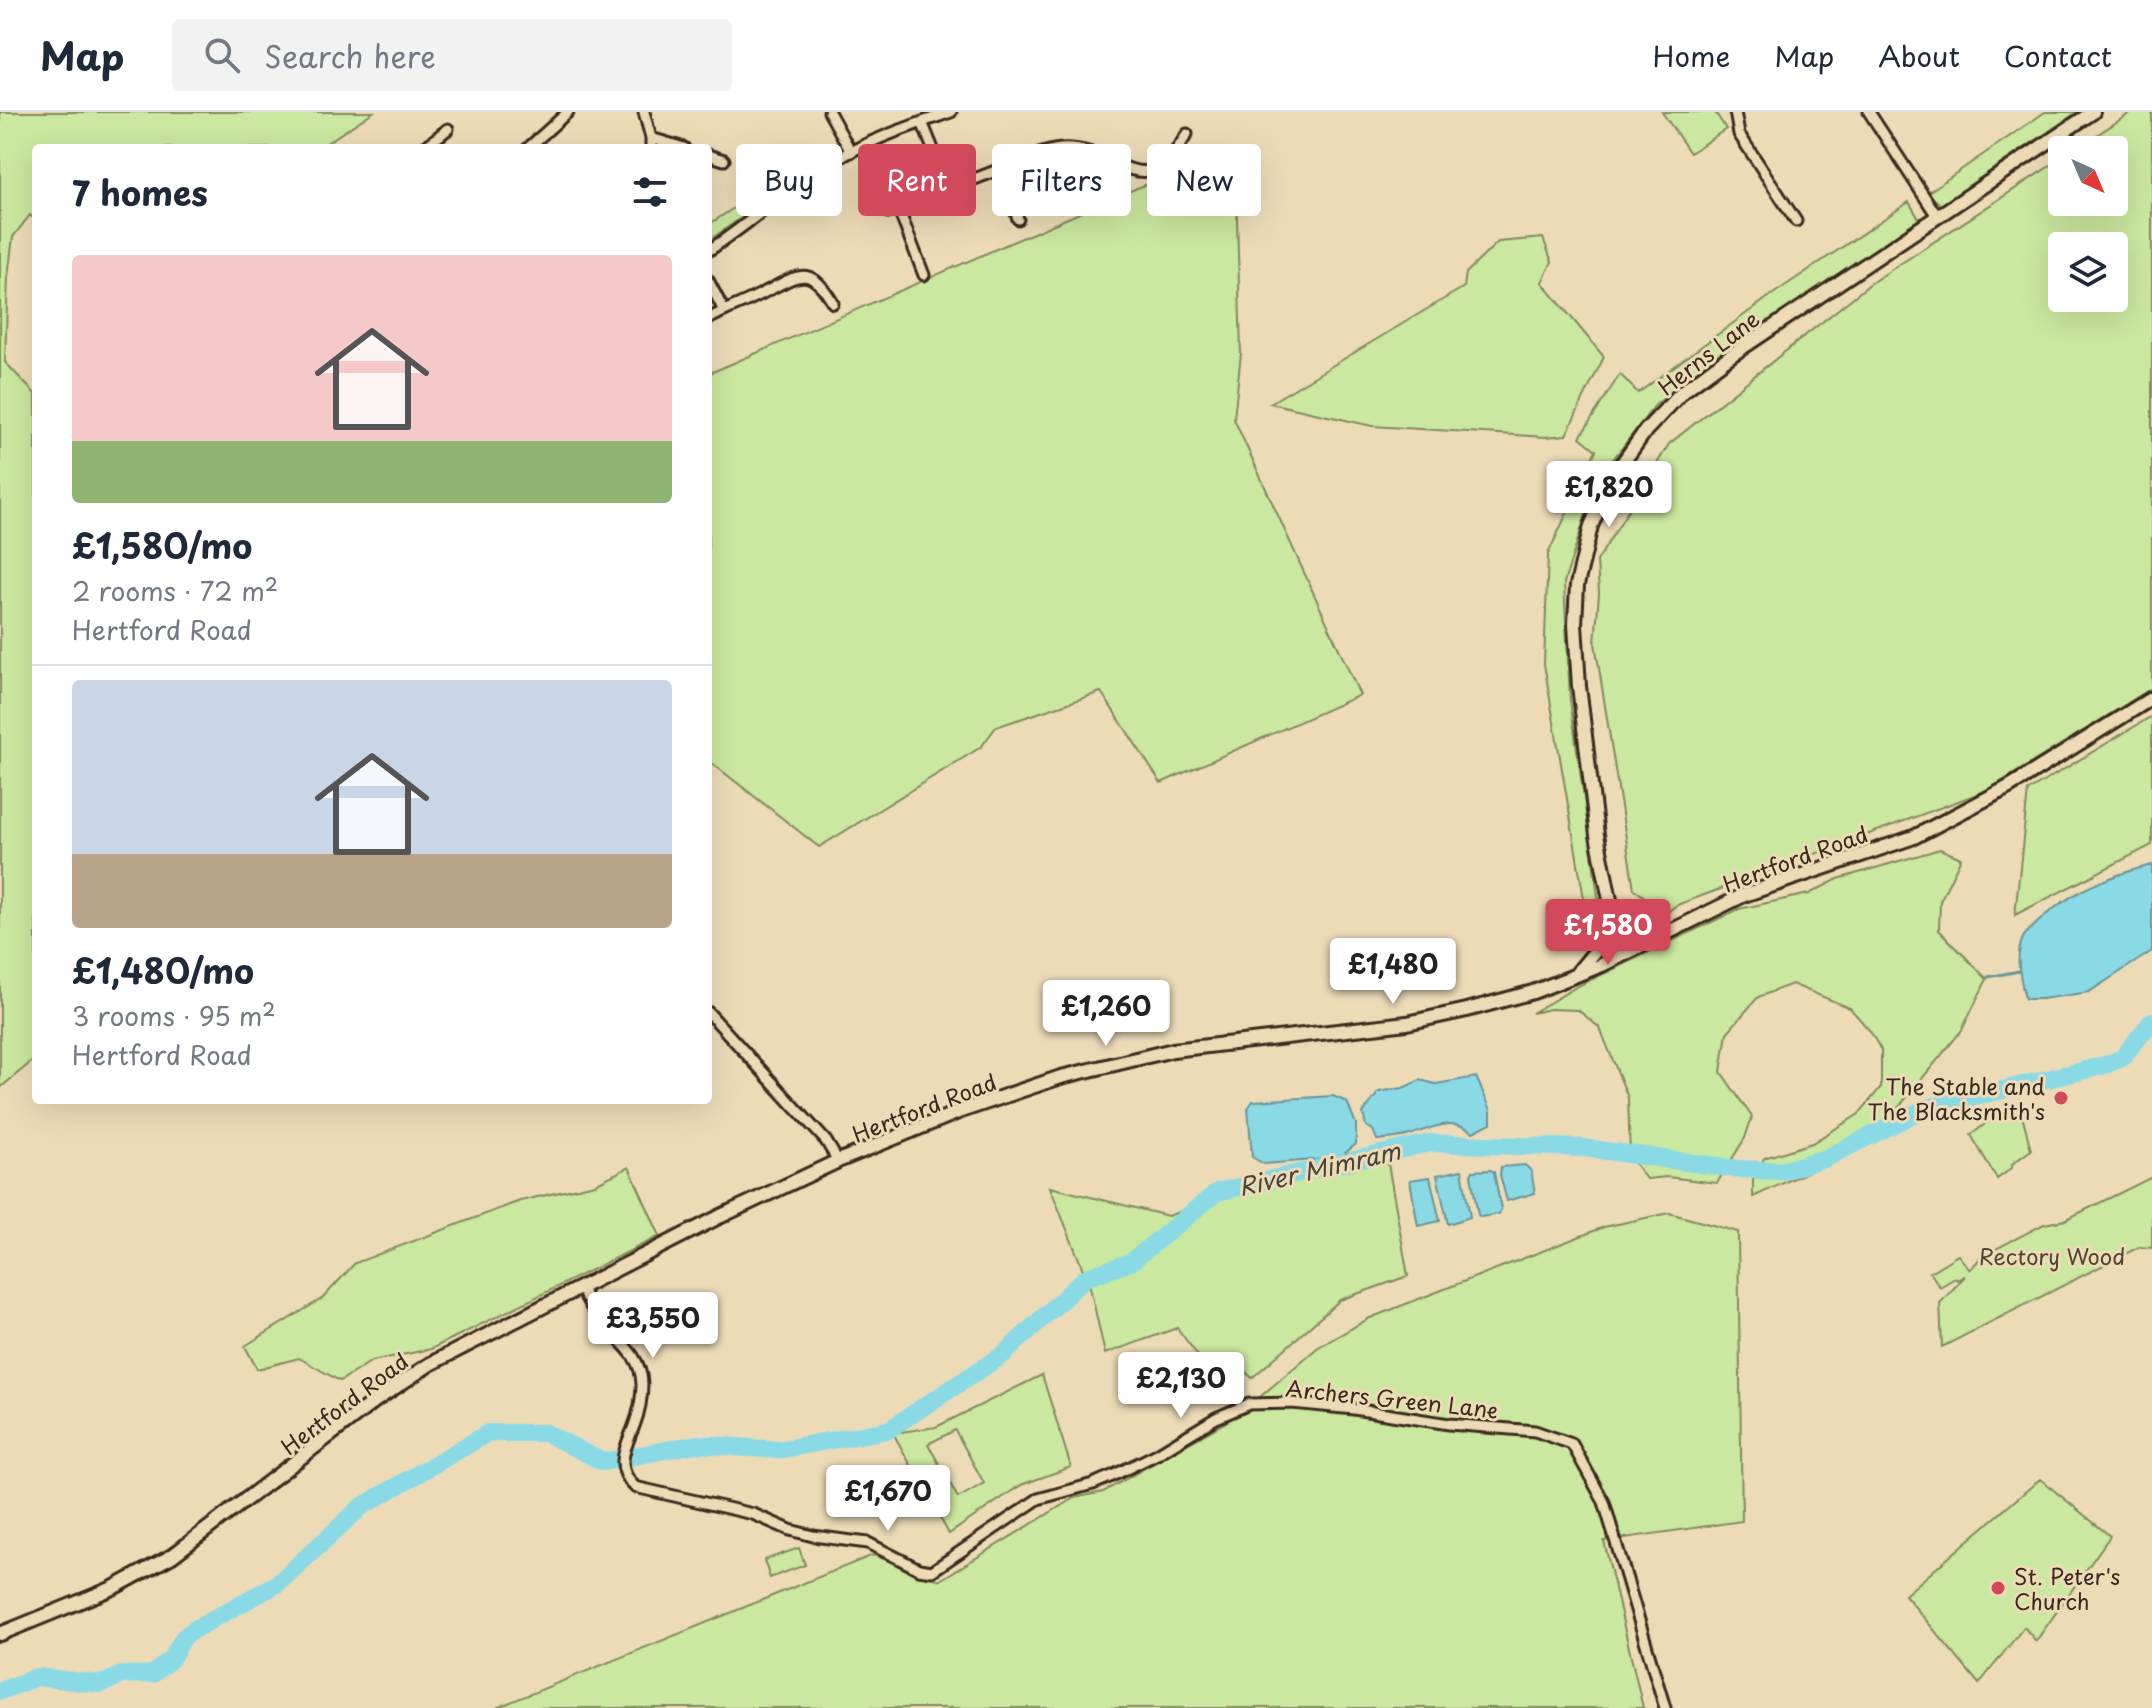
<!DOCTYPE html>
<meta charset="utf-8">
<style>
:root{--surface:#fff;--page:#f2f2f3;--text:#1f2937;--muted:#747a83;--line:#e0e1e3;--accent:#d1495b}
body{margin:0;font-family:"Playpen Sans",sans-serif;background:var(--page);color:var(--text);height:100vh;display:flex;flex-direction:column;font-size:30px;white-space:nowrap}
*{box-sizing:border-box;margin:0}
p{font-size:26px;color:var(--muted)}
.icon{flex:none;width:44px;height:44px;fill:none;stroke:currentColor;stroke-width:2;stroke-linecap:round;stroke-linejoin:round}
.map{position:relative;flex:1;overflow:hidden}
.side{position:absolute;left:32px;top:32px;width:680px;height:960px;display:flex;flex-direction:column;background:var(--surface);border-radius:8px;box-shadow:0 8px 32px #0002}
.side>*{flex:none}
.banner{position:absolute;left:736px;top:32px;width:760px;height:72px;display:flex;gap:16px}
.needle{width:52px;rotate:136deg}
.fabs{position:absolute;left:2048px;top:24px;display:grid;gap:16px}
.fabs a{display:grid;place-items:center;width:80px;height:80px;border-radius:8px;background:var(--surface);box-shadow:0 8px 32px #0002;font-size:40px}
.price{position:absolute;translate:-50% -68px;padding:0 18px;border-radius:8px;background:#fff;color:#222;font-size:26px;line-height:52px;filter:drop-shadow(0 2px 4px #0008)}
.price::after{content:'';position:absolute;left:50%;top:48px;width:24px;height:18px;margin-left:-12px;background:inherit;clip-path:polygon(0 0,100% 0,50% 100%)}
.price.on{background:var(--accent);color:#fff}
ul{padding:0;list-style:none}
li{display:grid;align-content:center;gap:16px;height:424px;padding:0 40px}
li+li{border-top:2px solid var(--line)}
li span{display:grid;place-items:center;height:248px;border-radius:8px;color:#555}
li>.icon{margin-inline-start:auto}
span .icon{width:144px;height:144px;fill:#fffc;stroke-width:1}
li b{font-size:34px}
h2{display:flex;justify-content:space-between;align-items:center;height:96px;padding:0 40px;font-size:34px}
.tag{padding:0 28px;border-radius:8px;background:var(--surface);box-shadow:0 8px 32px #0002;font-size:28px;line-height:72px}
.tag.on{background:var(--accent);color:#fff}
header{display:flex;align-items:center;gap:48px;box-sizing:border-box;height:112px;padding:0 40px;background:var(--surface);border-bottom:2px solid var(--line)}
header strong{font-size:38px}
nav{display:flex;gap:44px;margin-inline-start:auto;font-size:28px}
.search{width:560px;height:72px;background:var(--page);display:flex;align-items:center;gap:20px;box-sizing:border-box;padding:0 28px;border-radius:8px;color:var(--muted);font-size:30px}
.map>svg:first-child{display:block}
</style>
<header>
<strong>Map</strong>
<div class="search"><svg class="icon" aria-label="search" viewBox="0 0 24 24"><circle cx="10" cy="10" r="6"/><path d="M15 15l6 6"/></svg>Search here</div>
<nav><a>Home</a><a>Map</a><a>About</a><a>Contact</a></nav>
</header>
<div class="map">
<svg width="2152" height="1596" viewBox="0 0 2152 1596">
<rect width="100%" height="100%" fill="#eddbb8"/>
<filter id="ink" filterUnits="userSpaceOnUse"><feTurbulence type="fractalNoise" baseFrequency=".0125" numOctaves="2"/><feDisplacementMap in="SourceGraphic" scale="16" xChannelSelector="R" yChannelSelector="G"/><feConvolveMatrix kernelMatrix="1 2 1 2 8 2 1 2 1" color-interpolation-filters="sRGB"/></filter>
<g filter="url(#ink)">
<path fill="#cae89f" stroke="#82895e" stroke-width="2" fill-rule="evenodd" d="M0,0H373L319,36H36V109L30,103L13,125L8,165L5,250L36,283V946L0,976Z
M1662,0H1715L1726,17L1690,41Z
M2045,0H2077L1941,93L1927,81Z
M2132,0H2152V576L1988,678L1677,793L1666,801L1634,777L1595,531L1599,481L1597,449L1669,332L1871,171L2062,46V90H2114V38H2074ZM2062,134H2114V186H2062Z
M1235,40L1241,241L1234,307L1360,583L1161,671L1101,580L996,615L981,635L819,735L713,652L708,651V262L1137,76Z
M799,53L811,57L708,129V113Z
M1909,90L1919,107L1790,195L1656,292L1597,368L1564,471L1570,588L1601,805L1588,810L1544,552L1548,442L1596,338L1580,325L1620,262L1638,281L1770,184Z
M1543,126L1552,150L1542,170L1604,245L1566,323L1546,325L1372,314L1270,291L1464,175L1466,161L1498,130Z
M2152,604V733L2015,803L2028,679Z
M1940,737L1961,746L1940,789L1939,818L1987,867L1962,918L1898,996L1836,1047L1753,1085V1068L1764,1046L1812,1031L1859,1002L1881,975V938L1870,919L1850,896L1792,872L1758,885L1727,921L1721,960L1752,1005L1745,1026L1717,1071L1667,1065L1646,1067L1630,1045L1628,986L1600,916L1578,898L1550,897L1532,901L1578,874L1739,797L1809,782L1838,767Z
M2016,994C2026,1009 2026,1021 2031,1038L2012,1052V1056L1997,1067L1971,1023L1994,1005Z
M1387,1046L1408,1164L1340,1188L1252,1266L1232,1247L1205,1253L1177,1216L1105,1242L1090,1175L1050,1075L1168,1104L1242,1077Z
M629,1055L660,1124L431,1237L372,1249L340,1269L299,1246L257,1257L245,1234L323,1186L355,1151L520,1089L595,1072Z
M2152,1065V1136L2139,1135L1942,1235L1940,1191L1965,1164L1957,1168L1955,1166L1940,1175L1930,1160L1958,1143L1970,1158L1982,1144L2044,1112L2065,1108Z
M1669,1101L1738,1120L1742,1409L1604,1429L1643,1596H496L873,1443L940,1468L1074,1386L1103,1380L1240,1302L1317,1236L1370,1206L1604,1115Z
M1042,1263L1071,1355L1021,1373L949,1422L893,1321L936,1315ZM955,1318L984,1371L958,1386L928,1332Z
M2040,1367L2110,1424L2036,1529L2024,1515L1979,1572L1905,1483Z
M799,1436L805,1453L770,1466L764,1448Z"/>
<path fill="#8adae6" stroke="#6a9496" stroke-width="2" d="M2152,753V839L2089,880L2042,887H2025C2021,867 2014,846 2023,826C2025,821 2032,816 2036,812C2067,781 2110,763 2152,753Z
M1476,965L1491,998V1011L1473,1020C1451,1004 1432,1016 1410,1023C1400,1026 1388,1027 1377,1028L1373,1018L1366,1014L1363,1001L1379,980L1403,976L1420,968L1436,972Z
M1333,984L1347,990L1356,1012V1032L1339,1046L1264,1052L1252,1045L1248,996L1253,989Z
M1525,1053L1531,1059L1535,1081L1507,1089L1500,1063L1501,1055Z
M1462,1058L1470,1105L1448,1112L1437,1063Z
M1491,1058L1494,1060L1501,1097L1499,1102L1481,1105L1478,1103L1471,1063L1473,1059Z
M1430,1065L1440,1109L1418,1114L1410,1068Z"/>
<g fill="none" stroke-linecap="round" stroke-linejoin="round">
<path stroke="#6a9496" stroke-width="3" d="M1988,865L2019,859"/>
<path stroke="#8adae6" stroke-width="18" d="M0,1579L37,1565L101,1572L122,1563L153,1562L171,1547L184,1525L193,1518L277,1472L361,1395L488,1321H546L603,1350L697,1332L778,1338L888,1318L1004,1242L1085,1166L1131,1150L1217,1080L1429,1031L1584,1036L1738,1057L1782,1059L1826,1046L1924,997L2105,953L2122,946L2152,909"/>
<defs>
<path id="street" d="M644,0L651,26V36
M829,0L851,40
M1735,0L1739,22L1796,109
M1869,0L1937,104
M922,10L949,76
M651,26L684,36
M424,36L448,17
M528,36L568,0
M708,43L724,48
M1000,57L1018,107
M898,96L924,163
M888,100C926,85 965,71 1003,56C1021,49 1042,39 1061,37C1120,33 1142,99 1187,22
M708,139C756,107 800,66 852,39C883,23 917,12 951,0
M708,168L724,199C738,193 752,187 765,180C799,163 809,151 833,191
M708,207L724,199
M708,900L826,1029L838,1049
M580,1175C586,1186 592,1197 599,1207C617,1229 641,1241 642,1272C642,1286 639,1301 634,1314C625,1337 614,1355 635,1375L753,1402L790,1418L813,1424L868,1431L919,1457L932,1459L1038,1387L1093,1372L1112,1364L1157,1342L1216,1306L1249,1292L1292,1291L1354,1297L1449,1312L1535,1319L1572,1332L1604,1390L1665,1596"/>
<path id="secondary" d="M1612,798L1639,834
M1625,841L1612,819V798L1597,723L1579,574L1575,512L1577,473L1591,414L1612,366L1646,318L1683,279L1730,244L2093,0
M1578,860L1612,819
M0,1522L113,1476L172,1444L376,1288L430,1252L719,1105L838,1049L961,999L1061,965L1173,938L1407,911L1467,898L1533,880L1602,853L1744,783L1914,725L2009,675L2152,586"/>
</defs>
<use href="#street" stroke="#3b2a1e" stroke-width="15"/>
<use href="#secondary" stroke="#3b2a1e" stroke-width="18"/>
<use href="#street" stroke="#eddbb8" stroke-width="9"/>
<use href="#secondary" stroke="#eddbb8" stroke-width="12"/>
</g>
</g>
<g fill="#d1495b" stroke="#eddbb8" stroke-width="3">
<circle cx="2061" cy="986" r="8"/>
<circle cx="1998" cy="1476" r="8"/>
</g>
<g text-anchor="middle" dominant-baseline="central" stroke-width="6" stroke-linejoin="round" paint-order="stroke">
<g font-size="22" fill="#3b2a1e" stroke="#eddbb8">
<text transform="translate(1708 240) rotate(-38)">Herns Lane</text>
<text transform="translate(1795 746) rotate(-20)">Hertford Road</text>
<text transform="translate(924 995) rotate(-21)">Hertford Road</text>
<text transform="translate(1392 1286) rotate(6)">Archers Green Lane</text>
<text transform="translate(344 1291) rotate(-37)">Hertford Road</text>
</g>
<g font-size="22" fill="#3b2a1e" stroke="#eddbb8" text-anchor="end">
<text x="2045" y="973">The Stable and<tspan x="2045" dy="25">The Blacksmith's</tspan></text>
<text x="2014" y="1463" text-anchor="start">St. Peter's<tspan x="2014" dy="25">Church</tspan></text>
</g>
<g font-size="22" fill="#504631" stroke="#eddbb8">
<text x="2052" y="1143">Rectory Wood</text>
</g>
<g font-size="24" font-style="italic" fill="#47443c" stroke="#eddbb8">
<text transform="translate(1319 1056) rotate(-13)">River Mimram</text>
</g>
</g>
</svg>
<div class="fabs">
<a><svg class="needle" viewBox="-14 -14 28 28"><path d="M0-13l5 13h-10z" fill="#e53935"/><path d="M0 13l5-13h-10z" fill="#747a83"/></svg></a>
<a><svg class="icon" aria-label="layers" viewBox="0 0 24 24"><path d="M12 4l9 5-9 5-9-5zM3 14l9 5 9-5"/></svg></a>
</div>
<b class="price" style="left:1609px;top:417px">£1,820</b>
<b class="price on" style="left:1608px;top:855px">£1,580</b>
<b class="price" style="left:1393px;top:894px">£1,480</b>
<b class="price" style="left:1106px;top:936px">£1,260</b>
<b class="price" style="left:653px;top:1248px">£3,550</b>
<b class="price" style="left:1181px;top:1308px">£2,130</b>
<b class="price" style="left:888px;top:1421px">£1,670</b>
<div class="banner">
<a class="tag">Buy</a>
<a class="tag on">Rent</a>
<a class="tag">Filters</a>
<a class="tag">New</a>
</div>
<section class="side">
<h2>7 homes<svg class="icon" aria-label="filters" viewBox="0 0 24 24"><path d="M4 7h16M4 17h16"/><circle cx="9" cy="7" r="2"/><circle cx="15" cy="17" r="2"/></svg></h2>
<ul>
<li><span style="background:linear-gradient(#f6c9c9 75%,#8fb573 0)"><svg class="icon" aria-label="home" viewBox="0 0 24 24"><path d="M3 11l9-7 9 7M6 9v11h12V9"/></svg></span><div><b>£1,580/mo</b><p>2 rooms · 72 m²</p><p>Hertford Road</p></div></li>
<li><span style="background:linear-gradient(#c9d6e8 70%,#b9a48a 0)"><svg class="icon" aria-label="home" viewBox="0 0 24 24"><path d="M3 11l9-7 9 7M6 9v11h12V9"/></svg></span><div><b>£1,480/mo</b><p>3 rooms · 95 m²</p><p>Hertford Road</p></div></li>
</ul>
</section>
</div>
